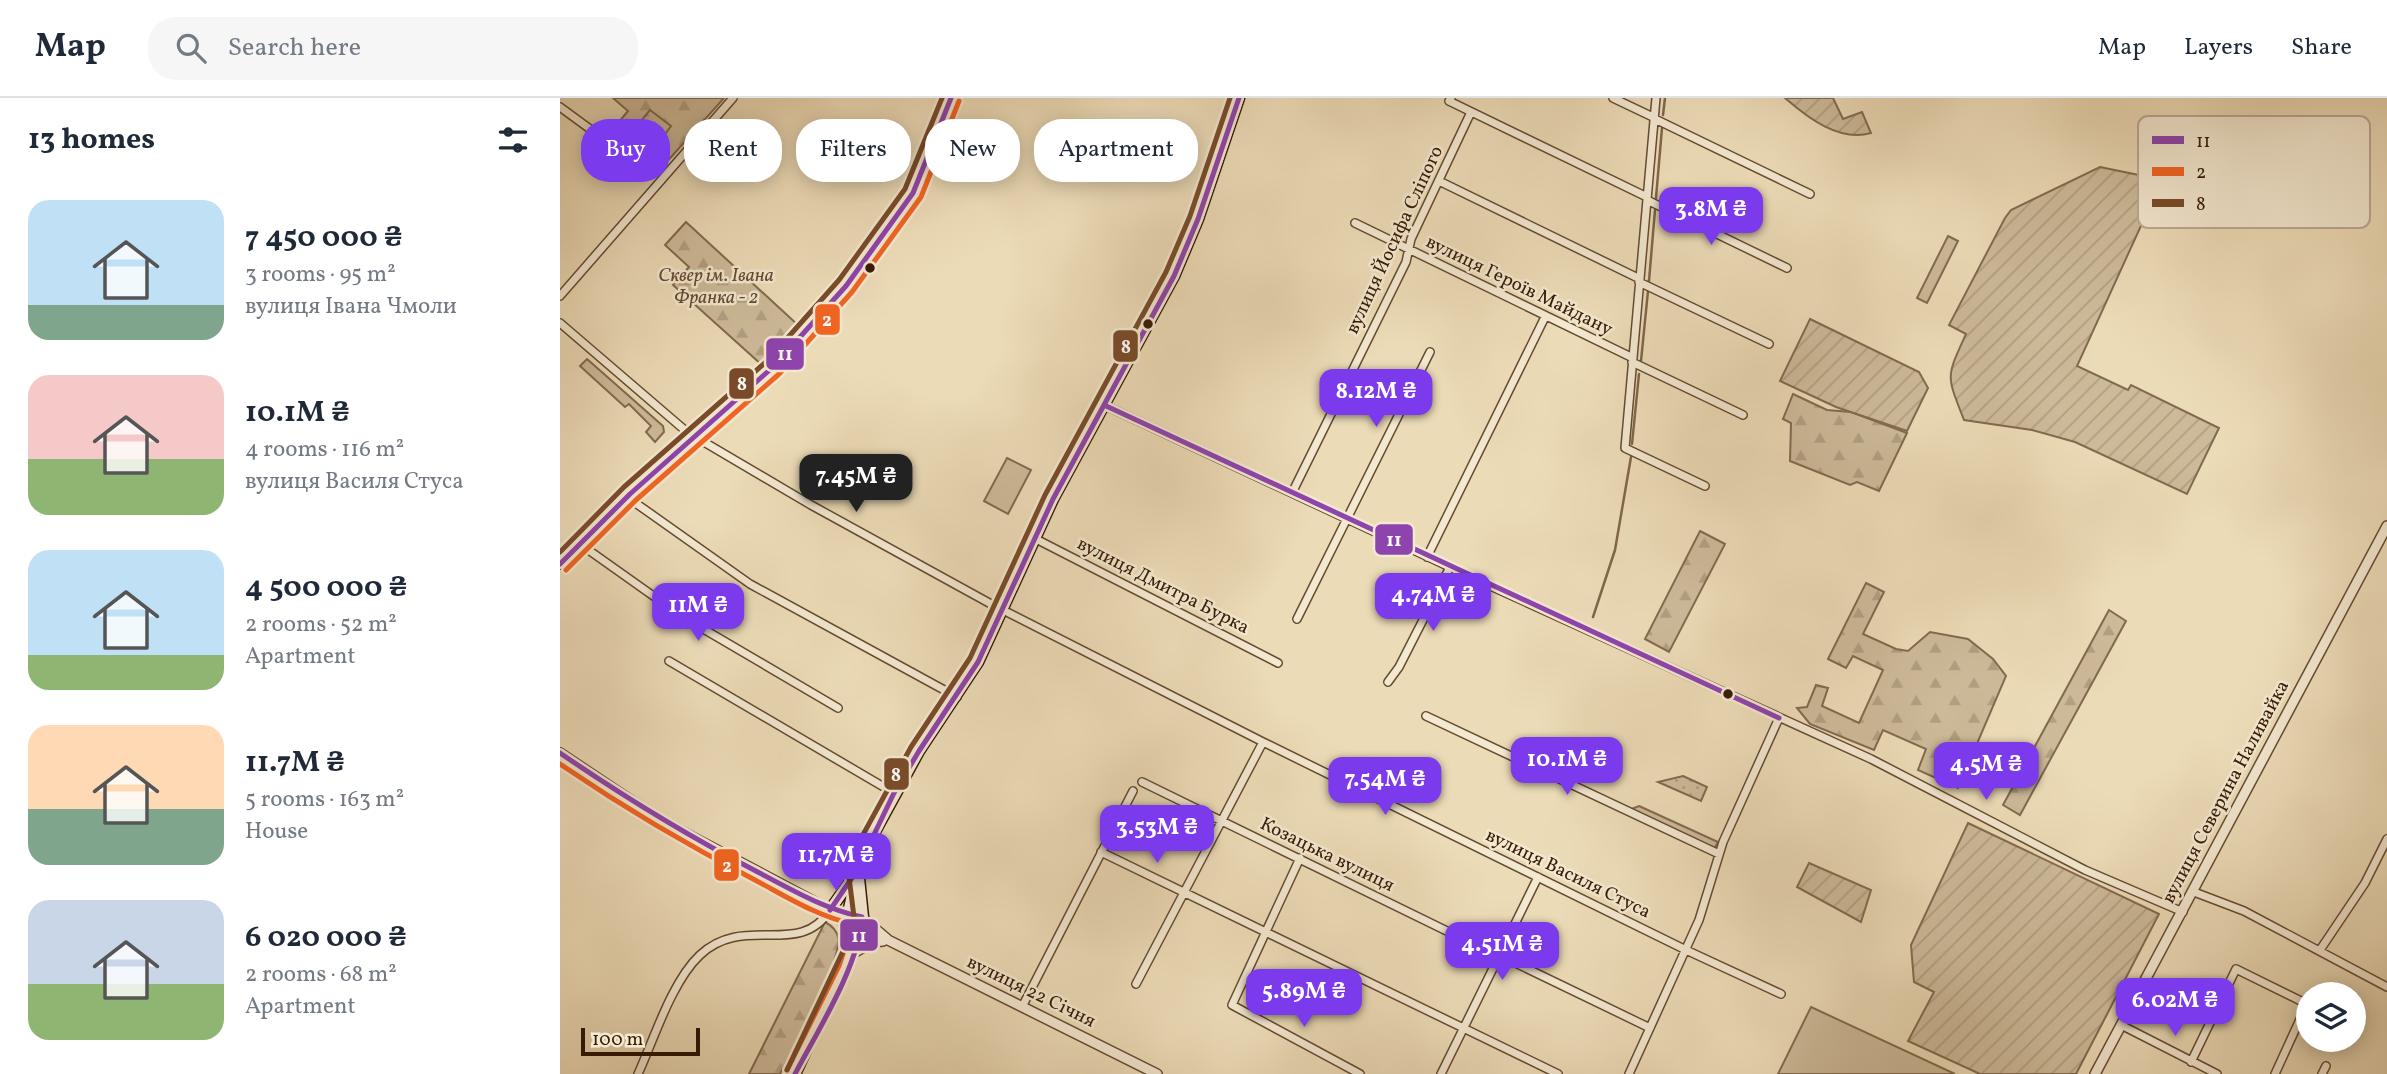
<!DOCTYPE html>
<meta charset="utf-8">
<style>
:root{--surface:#fff;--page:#f6f6f7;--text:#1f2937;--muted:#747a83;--line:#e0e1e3;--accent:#7c3aed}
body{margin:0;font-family:Vollkorn,serif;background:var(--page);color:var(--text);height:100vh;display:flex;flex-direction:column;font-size:26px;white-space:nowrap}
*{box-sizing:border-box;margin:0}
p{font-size:23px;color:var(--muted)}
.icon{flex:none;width:38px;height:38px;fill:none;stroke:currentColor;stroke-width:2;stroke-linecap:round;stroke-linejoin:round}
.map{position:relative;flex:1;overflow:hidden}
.details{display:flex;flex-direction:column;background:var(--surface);width:560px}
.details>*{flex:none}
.hud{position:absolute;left:21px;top:21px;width:665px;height:63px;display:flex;gap:14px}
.buttons{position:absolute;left:1736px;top:884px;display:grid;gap:14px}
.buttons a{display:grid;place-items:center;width:70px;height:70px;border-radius:50%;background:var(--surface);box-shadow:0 4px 18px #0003;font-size:35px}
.scale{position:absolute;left:21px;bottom:18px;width:119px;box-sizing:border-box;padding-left:7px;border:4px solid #381b05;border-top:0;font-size:19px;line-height:24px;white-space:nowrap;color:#381b05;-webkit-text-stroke:5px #f3e8d0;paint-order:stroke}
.price{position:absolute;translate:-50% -60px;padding:0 16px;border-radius:14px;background:var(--accent);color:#fff;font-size:23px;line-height:46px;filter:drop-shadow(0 2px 4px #0008)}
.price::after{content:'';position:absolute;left:50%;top:42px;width:21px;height:16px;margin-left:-10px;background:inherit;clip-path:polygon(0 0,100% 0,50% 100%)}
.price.on{background:#222;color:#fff}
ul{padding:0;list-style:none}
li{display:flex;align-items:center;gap:21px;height:175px;padding:0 28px}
li span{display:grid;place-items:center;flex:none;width:196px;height:140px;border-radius:21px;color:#555}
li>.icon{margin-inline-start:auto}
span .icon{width:84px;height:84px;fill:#fffc;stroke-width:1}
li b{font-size:30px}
h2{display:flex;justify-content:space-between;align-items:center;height:84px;padding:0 28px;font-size:30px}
.chip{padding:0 24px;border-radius:28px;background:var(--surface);box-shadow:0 4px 18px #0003;font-size:24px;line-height:63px}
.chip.on{background:var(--accent);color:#fff}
header{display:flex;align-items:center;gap:42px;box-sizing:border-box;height:98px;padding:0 35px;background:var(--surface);border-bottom:2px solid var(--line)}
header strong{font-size:33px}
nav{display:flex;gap:38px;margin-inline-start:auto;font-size:24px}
.search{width:490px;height:63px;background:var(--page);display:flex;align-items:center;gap:18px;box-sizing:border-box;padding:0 24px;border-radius:28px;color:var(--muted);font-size:26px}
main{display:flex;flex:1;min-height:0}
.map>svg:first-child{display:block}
</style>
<header>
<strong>Map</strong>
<div class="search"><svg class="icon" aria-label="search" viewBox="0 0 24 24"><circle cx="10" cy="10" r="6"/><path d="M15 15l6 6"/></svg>Search here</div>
<nav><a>Map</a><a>Layers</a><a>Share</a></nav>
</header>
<main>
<section class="details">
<h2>13 homes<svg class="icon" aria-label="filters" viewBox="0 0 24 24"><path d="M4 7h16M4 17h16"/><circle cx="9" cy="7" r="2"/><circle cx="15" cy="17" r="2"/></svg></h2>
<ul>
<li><span style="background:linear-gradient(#bfe0f5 75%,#7fa58c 0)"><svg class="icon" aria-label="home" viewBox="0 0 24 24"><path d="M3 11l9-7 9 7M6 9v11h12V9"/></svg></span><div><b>7 450 000 ₴</b><p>3 rooms · 95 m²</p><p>вулиця Івана Чмоли</p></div></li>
<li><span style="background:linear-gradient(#f6c9c9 60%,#8fb573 0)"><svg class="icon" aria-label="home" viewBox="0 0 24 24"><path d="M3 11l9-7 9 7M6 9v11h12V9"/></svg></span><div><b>10.1M ₴</b><p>4 rooms · 116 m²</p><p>вулиця Василя Стуса</p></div></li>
<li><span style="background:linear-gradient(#bfe0f5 75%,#8fb573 0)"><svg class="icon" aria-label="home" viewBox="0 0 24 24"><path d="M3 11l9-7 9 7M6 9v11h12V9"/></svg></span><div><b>4 500 000 ₴</b><p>2 rooms · 52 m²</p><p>Apartment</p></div></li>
<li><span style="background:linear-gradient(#ffd9b3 60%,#7fa58c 0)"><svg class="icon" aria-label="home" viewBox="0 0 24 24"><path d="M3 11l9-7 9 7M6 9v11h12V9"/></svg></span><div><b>11.7M ₴</b><p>5 rooms · 163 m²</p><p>House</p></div></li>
<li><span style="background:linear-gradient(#c9d6e8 60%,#8fb573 0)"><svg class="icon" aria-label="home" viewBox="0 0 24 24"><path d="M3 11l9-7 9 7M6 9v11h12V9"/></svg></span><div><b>6 020 000 ₴</b><p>2 rooms · 68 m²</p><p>Apartment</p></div></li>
</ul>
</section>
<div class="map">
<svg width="1827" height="976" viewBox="0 0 1827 976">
<defs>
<pattern id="forest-firs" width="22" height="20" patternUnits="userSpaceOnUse" patternTransform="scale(1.75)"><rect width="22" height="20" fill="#cdba99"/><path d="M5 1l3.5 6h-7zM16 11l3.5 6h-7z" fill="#b19f82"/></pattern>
<pattern id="park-dots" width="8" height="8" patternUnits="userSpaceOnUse" patternTransform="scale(1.75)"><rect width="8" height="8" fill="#cdba99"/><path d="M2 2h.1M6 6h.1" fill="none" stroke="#b19f82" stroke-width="1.8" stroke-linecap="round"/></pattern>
<pattern id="garden-furrows" width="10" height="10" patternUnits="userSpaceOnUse" patternTransform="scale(1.75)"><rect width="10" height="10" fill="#cdba99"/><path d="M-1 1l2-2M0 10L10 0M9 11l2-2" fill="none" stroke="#b19f82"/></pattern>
</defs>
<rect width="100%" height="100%" fill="#ecdbb7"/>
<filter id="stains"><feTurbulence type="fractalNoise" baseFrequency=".00286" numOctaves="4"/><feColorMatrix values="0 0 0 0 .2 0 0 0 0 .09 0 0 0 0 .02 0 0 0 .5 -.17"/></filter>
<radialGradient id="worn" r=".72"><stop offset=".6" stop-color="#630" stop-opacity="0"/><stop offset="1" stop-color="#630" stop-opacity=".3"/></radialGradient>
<path fill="#cdba99" stroke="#826a4f" stroke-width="2" d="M266,30L299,57L284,75L252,47Z
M1388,138L1398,143L1367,205L1357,200Z
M27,261L103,328L104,334L95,344L86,334L91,328L69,306L65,309L20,268Z
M447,360L471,372L448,416L424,403Z
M1079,708L1158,744L1154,751L1071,711Z
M1251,909L1395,976H1218Z"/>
<path fill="url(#forest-firs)" stroke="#826a4f" stroke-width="2" d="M53,0H164L96,76L47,38L68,13Z
M126,124L239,228L202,267L113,187L129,169L105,147Z
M1233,296L1267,312L1291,314L1347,335L1319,393L1297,384L1290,387L1230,363L1231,325L1223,321Z
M1140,433L1165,446L1109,554L1085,541Z
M1306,485L1324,494L1303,536L1336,551L1348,553L1370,534L1408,541L1433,561L1446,578L1398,690L1358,672L1366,651L1323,632L1314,652L1250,626L1237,610L1247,609L1256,587L1268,590L1262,608L1299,625L1323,572L1293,558L1286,570L1268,561Z
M1549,512L1566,523L1460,717L1443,707Z
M265,824C291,838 271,858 273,874L220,976H189Z"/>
<path fill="url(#park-dots)" stroke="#826a4f" stroke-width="2" d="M90,12L111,28L103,39L94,41L83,34L81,23Z
M1123,678L1147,689L1141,703L1098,684Z"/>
<path fill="url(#garden-furrows)" stroke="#826a4f" stroke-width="2" d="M1225,0H1273L1283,21L1302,14L1311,35C1279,44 1248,20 1225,0Z
M1540,69L1681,98L1673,123L1630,112L1627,117L1603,108L1601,112L1590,108L1517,268L1568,292L1571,287L1659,330L1627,396L1515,344L1472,332L1404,322C1386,276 1386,280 1406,236L1389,227L1445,120L1451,112Z
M1250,221L1359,274L1368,290L1347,333L1276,309L1220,283Z
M1408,725L1599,816L1516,976H1420L1348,943L1374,894L1354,884L1351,847Z
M1249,765L1311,792L1301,824L1237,789Z"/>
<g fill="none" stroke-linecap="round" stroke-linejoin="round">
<path stroke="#7f674b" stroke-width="2.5" d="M1103,17L1105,0
M1096,100L1102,30
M1089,183L1095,112
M1081,263L1088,193
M1072,346L1079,276
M1033,519L1055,452L1071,359"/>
<defs>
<path id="minor" d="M891,0L889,3L1087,99
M1053,0L1095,20
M1096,0L1065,350L1145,388
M0,9L90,75
M1095,21L1250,96
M879,83L1080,181
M1087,102L1227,170
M795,125L1073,260
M1079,184L1209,246
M0,198L173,0
M0,225L127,334L251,407L431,506L703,644L1126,852L1221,896
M1072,264L1183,317
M544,307L924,485L1311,661L1525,772L1623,814
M732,395L846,164L851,141L911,14
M67,399L190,486L397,599
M474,440L718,565
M20,446L123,519L278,610
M867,459L985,219
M737,521L870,254
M109,563L334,695
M828,584L839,569L890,469
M866,618L1159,756
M582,684L938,858
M541,754L998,976
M740,760L672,907L800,976
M1634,794L1684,813L1827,889
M1760,852L1805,785L1827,741
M939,857L1090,930
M576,886L703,644
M462,909L573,693
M1561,927L1657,976
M1631,964L1676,871L1747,906L1715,976
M78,976C94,941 112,883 140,857C185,815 239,861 270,812
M881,976L978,779
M1069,976L1139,822L1163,744L1219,620
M1762,976L1766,968"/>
<path id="tertiary" d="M0,466L70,396L213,269L286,188L353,95L391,0
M0,655L100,722L270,812L291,832H298L303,827
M270,812L299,817L327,841
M296,833L328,842L597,976
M295,854L312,844L323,843
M1535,976L1827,428"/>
<path id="secondary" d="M270,812L292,781
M285,873L286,823L301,759L359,653L418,564L493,401L614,178L638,121L679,0
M235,976L301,834L303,819L299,780"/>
</defs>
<use href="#minor" stroke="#654b32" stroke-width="10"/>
<use href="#tertiary" stroke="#654b32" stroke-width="12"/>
<use href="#secondary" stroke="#381b05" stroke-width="13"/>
<use href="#minor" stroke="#f3e8d0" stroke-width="7"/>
<use href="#tertiary" stroke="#f3e8d0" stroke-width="9"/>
<use href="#secondary" stroke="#f3e8d0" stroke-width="10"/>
<defs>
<path id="bus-1" d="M544,307L1219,620
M0,466L70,396L213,269L286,188L353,95L391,0
M0,655C63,698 126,737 194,772C230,791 262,810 302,819C299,868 258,932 235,976
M270,812L296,774L334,695L359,653L418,564L493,401L614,178L638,121L679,0"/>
<path id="bus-2" d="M6,472L76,402L219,276L292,194L361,99L399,3
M0,666C63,709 127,747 195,782C227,799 257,818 293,826L279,868L227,972"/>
<path id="bus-3" d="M0,454L64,389L207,263L279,182L345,91L382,0
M227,972L293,832L294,819L289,779L293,755L351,649L410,560L485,397L606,174L630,118L670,0"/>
</defs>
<use href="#bus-1" stroke="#f3e8d0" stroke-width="10"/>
<use href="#bus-2" stroke="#f3e8d0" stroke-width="10"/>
<use href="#bus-3" stroke="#f3e8d0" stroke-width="10"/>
<use href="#bus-1" stroke="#8e44ad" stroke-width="5"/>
<use href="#bus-2" stroke="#f26522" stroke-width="5"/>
<use href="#bus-3" stroke="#7a4b2a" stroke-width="5"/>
</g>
<g fill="#381b05" stroke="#f3e8d0" stroke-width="2.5">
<circle cx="310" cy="170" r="6"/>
<circle cx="588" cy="226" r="6"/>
<circle cx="1168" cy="596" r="6"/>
</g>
<g text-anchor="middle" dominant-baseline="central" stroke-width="5" stroke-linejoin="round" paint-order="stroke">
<g font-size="19" fill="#381b05" stroke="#f3e8d0">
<text transform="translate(835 142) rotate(-65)">вулиця Йосифа Сліпого</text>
<text transform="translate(959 188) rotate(26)">вулиця Героїв Майдану</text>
<text transform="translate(603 488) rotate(27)">вулиця Дмитра Бурка</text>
<text transform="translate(1666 694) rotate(-62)">вулиця Северина Наливайка</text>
<text transform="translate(767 757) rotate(26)">Козацька вулиця</text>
<text transform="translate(1008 776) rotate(26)">вулиця Василя Стуса</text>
<text transform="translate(471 894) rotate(26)">вулиця 22 Січня</text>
</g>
<g font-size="19" font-style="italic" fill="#654b31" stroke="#f3e8d0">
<text x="156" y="178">Сквер ім. Івана<tspan x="156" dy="22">Франка - 2</tspan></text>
</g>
</g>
<rect x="1578" y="18" width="232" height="112" rx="10" fill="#f3e8d0" stroke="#bbaa93" stroke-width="2"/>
<rect x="1592" y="38" width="32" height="8" fill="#8e44ad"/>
<rect x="1592" y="69" width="32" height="9" fill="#f26522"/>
<rect x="1592" y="101" width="32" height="8" fill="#7a4b2a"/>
<g font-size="19" fill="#381b05">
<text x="1636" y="49">11</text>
<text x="1636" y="80">2</text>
<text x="1636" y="112">8</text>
</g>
<g stroke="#f3e8d0" stroke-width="2.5">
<rect x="254" y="205" width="27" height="33" rx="7" fill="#f26522"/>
<rect x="552" y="231" width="27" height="34" rx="7" fill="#7a4b2a"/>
<rect x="205" y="239" width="40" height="34" rx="7" fill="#8e44ad"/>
<rect x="168" y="269" width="27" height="33" rx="7" fill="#7a4b2a"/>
<rect x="814" y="425" width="40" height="33" rx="7" fill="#8e44ad"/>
<rect x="323" y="659" width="27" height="34" rx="7" fill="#7a4b2a"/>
<rect x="153" y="750" width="27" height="34" rx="7" fill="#f26522"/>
<rect x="279" y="820" width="40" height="34" rx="7" fill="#8e44ad"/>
</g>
<g font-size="19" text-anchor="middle" font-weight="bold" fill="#fff">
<text x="267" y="228">2</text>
<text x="566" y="255">8</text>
<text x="225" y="262">11</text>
<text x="182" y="292">8</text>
<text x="834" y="448">11</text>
<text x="336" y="683">8</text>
<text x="167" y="774">2</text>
<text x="299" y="844">11</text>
</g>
<rect width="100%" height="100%" filter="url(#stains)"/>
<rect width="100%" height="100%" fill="url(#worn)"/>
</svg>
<div class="buttons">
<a><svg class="icon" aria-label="layers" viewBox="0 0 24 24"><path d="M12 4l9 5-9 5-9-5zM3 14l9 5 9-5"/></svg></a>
</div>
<div class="scale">100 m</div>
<b class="price" style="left:1151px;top:149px">3.8M ₴</b>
<b class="price" style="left:816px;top:331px">8.12M ₴</b>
<b class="price on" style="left:296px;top:416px">7.45M ₴</b>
<b class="price" style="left:873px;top:535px">4.74M ₴</b>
<b class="price" style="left:138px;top:545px">11M ₴</b>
<b class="price" style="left:1007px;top:699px">10.1M ₴</b>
<b class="price" style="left:1426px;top:704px">4.5M ₴</b>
<b class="price" style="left:825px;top:719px">7.54M ₴</b>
<b class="price" style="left:597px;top:767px">3.53M ₴</b>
<b class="price" style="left:276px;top:795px">11.7M ₴</b>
<b class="price" style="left:942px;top:884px">4.51M ₴</b>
<b class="price" style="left:744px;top:931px">5.89M ₴</b>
<b class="price" style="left:1615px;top:940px">6.02M ₴</b>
<div class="hud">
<a class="chip on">Buy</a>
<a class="chip">Rent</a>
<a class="chip">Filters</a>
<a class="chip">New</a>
<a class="chip">Apartment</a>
</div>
</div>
</main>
